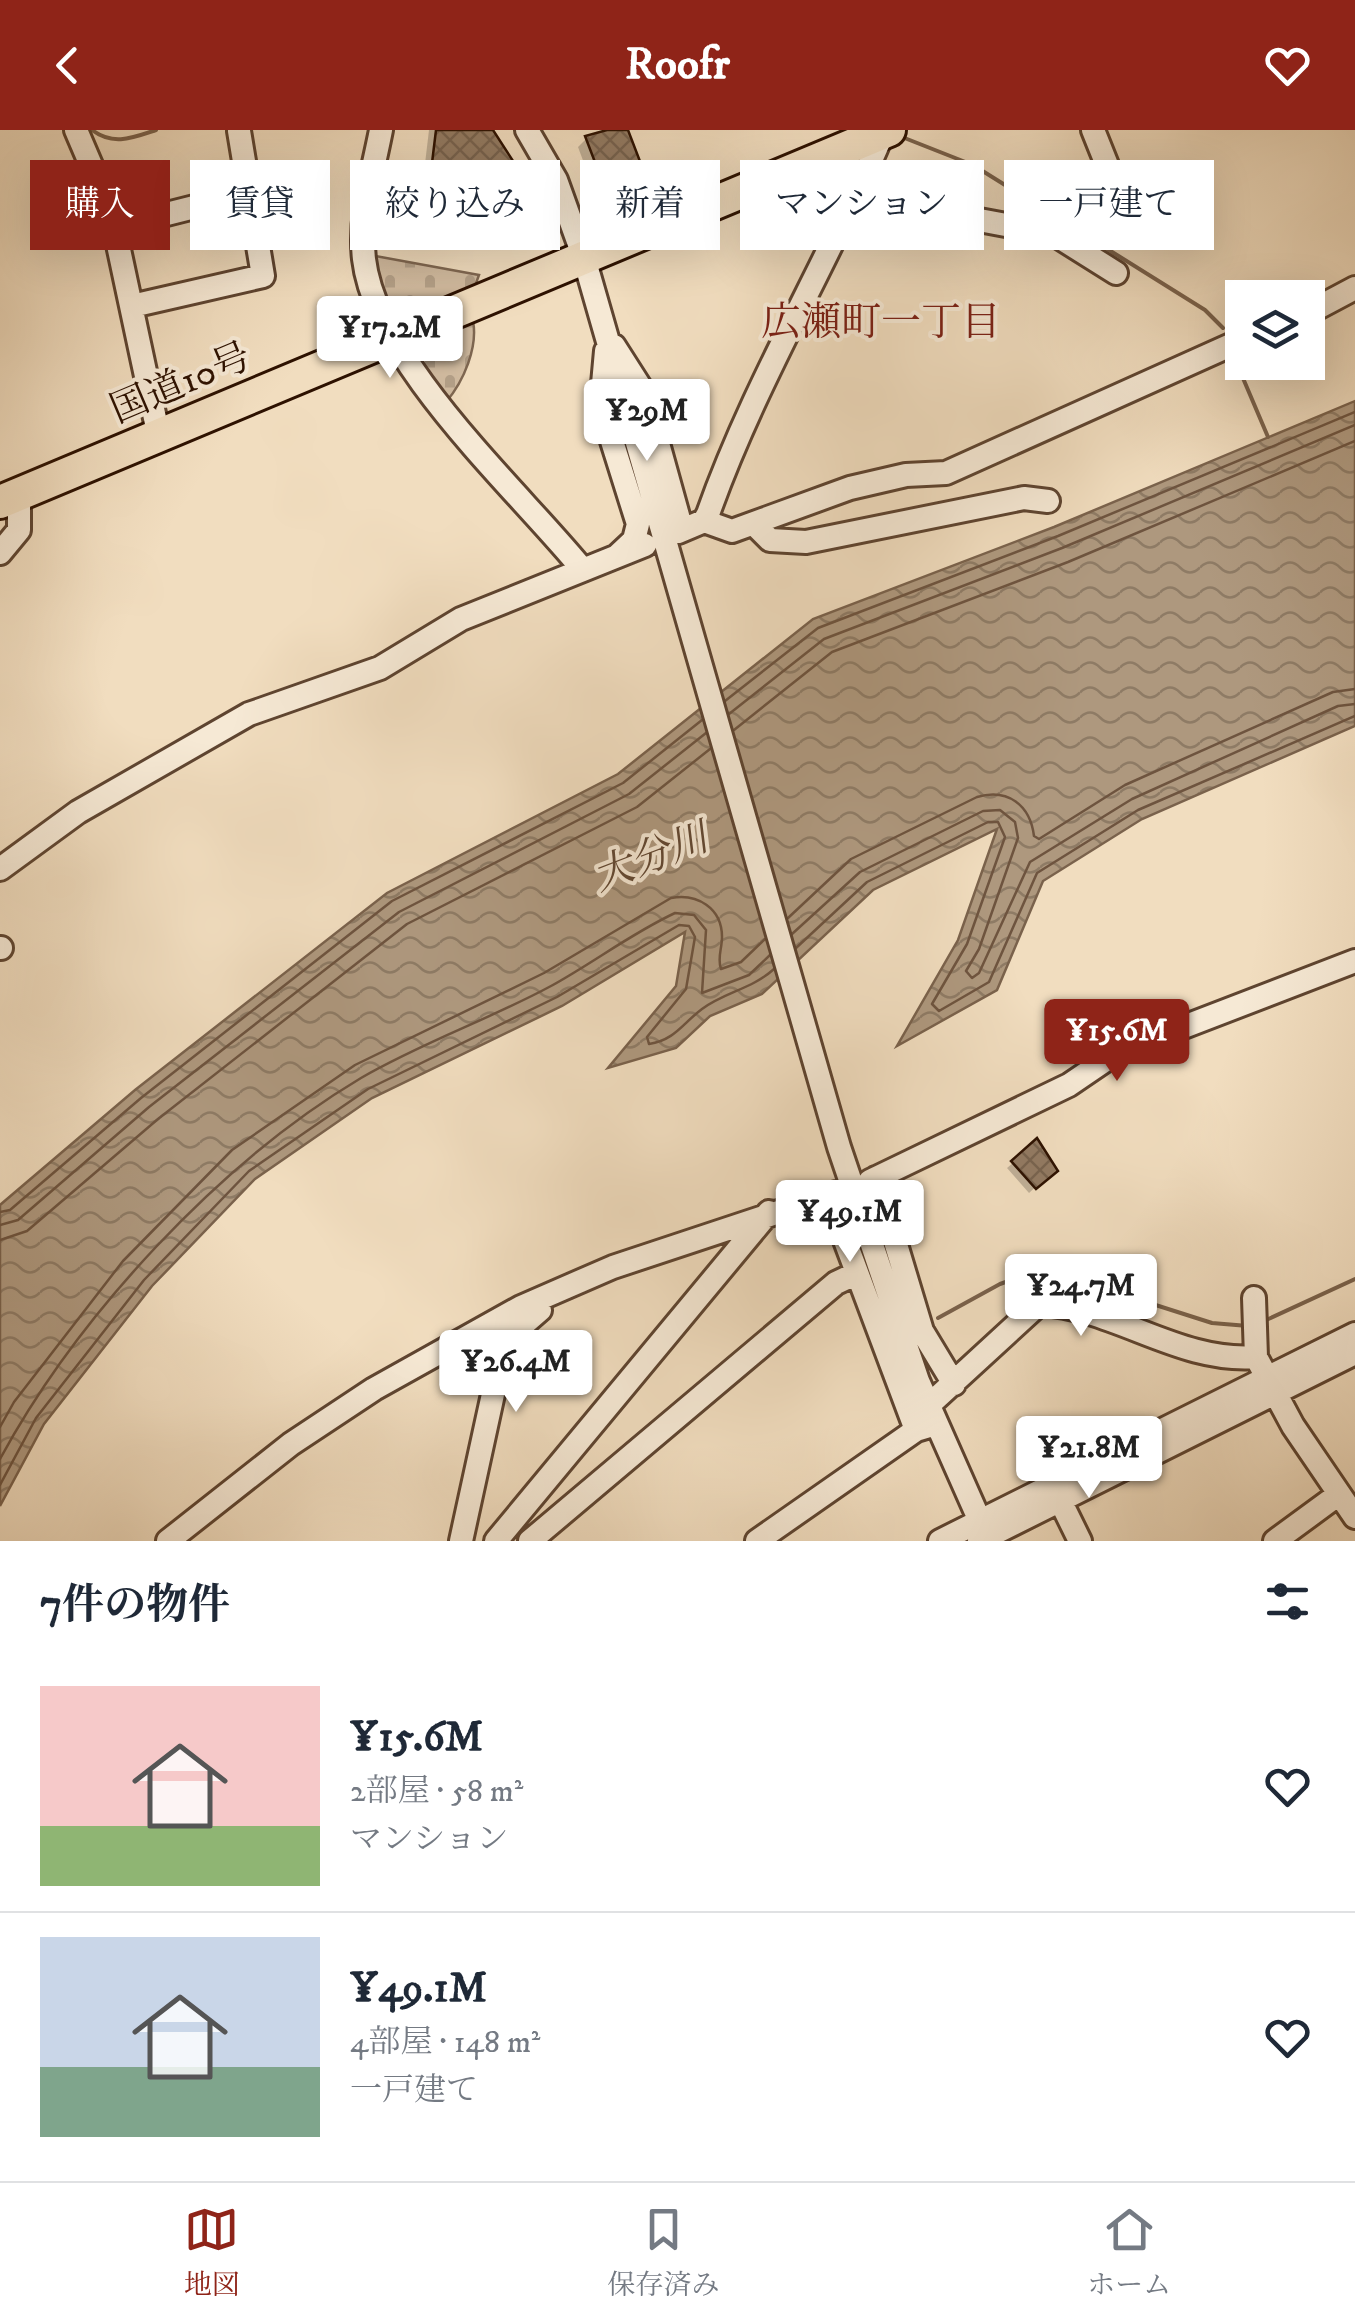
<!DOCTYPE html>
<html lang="ja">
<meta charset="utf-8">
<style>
:root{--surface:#fff;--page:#f2f2f3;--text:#1f2937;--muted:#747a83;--line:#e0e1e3;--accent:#8f2418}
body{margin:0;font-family:"IM FELL DW Pica","Noto Serif JP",serif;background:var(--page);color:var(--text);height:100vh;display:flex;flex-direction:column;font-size:38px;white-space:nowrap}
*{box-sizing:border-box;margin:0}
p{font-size:32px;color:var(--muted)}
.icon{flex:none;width:55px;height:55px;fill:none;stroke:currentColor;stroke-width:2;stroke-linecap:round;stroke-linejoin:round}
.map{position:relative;height:1411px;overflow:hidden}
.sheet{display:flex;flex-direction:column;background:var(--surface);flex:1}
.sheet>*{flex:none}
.banner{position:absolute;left:30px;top:30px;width:1295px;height:90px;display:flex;gap:20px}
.buttons{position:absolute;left:1225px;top:150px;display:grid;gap:20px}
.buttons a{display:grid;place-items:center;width:100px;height:100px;border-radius:0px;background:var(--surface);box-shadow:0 10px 40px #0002;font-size:50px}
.price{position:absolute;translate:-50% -85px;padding:0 22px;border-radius:10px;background:#fff;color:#222;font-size:32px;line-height:65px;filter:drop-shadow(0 2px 5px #0008)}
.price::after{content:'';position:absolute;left:50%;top:60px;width:30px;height:22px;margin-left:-15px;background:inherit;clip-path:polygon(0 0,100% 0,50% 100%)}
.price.current{background:var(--accent);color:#fff}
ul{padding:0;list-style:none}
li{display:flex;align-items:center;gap:30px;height:250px;padding:0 40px}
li+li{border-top:2px solid var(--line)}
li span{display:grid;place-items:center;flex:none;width:280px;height:200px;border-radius:0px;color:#555}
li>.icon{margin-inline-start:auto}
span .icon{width:120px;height:120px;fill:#fffc;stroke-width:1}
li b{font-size:42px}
h2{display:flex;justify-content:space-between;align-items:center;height:120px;padding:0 40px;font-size:42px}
.pill{padding:0 35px;border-radius:0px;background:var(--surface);box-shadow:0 10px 40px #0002;font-size:35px;line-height:90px}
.pill.current{background:var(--accent);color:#fff}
header{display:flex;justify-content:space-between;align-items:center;height:130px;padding:0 40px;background:var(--accent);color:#fff;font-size:45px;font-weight:700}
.dock{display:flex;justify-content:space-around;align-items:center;height:140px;border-top:2px solid var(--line);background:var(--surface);font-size:28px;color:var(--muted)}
.dock a{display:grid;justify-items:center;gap:5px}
.dock .current{color:var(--accent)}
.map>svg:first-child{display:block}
</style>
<header><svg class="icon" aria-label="back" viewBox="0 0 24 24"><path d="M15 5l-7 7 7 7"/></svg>Roofr<svg class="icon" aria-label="heart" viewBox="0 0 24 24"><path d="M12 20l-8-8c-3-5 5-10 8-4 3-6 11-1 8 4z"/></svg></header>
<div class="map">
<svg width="1355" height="1411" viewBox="0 0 1355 1411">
<defs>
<pattern id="cemetery-stones" width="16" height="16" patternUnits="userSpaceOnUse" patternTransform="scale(2.5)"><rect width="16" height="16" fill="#d0ba9f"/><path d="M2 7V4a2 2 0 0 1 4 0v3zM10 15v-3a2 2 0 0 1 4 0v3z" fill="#b39f87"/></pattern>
<pattern id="water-waves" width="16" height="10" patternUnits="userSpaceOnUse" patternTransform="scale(2.5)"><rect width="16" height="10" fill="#ae987e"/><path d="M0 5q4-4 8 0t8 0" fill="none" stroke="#8e7b65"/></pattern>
<pattern id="building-cross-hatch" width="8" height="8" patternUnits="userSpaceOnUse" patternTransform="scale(2.5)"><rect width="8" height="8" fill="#937b63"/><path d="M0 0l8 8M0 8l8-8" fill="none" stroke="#78634f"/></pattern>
</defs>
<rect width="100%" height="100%" fill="#f1ddbf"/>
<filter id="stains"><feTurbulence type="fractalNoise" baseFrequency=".002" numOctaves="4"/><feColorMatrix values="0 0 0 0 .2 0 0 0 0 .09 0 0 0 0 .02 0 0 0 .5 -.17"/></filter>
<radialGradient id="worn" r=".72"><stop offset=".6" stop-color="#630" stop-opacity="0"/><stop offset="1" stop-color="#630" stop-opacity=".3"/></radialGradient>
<path fill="url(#cemetery-stones)" stroke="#7e6650" stroke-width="2.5" d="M370,125L479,145L475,156L391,191Z
M473,191C478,217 464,251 446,272L409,219Z"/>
<path fill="url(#water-waves)" stroke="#7a624c" stroke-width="2.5" d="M1355,271V596L1142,689L1043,751L997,860L897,916L958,810L997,699L873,760L762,864L710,886L676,918L608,938L676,856L685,802L562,876L372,968L255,1049L152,1156L44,1294L0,1376V1075L135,960L387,763L618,644L813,489L1054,397Z"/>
<path fill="#0003" d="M429,0H490L514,60L488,82L444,68L424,42Z
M625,0L651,68L642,77L605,90L578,17L587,8Z
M1037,1012L1054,1040L1029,1063L1007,1038Z"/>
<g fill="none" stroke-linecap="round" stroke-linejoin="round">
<path stroke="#6e543f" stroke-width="2.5" d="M725,571L818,498L1058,406L1355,282
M729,584L824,509L1062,418L1355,295
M734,600L832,522L1068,432L1355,311
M788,788L851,729L977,667C1008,658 1030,675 1034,706L1039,709L1125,655L1333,562L1355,559
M792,804L860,742L983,681L1000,680L1015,692L1018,708L979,819L966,841L972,848L979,843L1030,732L1132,669L1338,576L1355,574
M796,818L867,752L988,692H998L1005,707L967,814L932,874L939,881L989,852L1037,743L1138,680L1355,586
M0,1082L10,1080L141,968L392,771L623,653L702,590
M0,1095L18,1090L149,977L399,782L629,664L706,603
M0,1110L27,1101L158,989L407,794L637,677L710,619
M0,1297L14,1272L123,1131L232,1020L355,935L544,843L671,768C697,763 722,778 722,807C722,819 717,828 721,839L741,832L765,809
M0,1329C78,1185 220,1032 361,948C421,913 490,889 551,856C593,833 632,803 675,783L694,785L706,800L702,863L749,845L770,825
M0,1355L36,1288L144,1150L249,1041L368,959L557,867L679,795L689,796L695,807L686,859L647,907L649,914C675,910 683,893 702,879C725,862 752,859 774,839"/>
<path stroke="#7a624c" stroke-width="4" d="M92,0C113,16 132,8 156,0
M902,7L973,35L1205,180L1223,198
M1234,227L1268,307
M938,1188L1000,1154L1043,1139L1212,1193L1248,1196
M1262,1192L1355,1149"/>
</g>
<path fill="url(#building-cross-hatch)" stroke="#2d1100" stroke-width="2.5" d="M436,0H493L526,51L499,74L453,60L432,33Z
M607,0H628L654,68L614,82L585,6Z
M1037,1008L1058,1041L1036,1059L1011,1031Z"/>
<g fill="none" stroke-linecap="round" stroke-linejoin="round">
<defs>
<path id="minor" d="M76,0L111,82L159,307
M381,0C373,42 359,86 364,129C376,233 518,360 583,440
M527,0L556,50L584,128L839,1017L918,1251L987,1407
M1093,0L1107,35L1119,92
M856,68L903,83L963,87L1054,104L1116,143
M115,97L250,63
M132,176L263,146L239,1
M1308,183L1355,158
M614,216L644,263L682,400
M606,221L601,276L638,394L634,410L618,425
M704,391L732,401L850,358L906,345L946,343L1242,210
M754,394L770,410L806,412L1024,368L1048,371
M678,402L704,391L708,384C755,251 830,130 884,0
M0,423L19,400V364
M0,739L78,682L249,584L380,538L461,489L645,415
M0,818H1
M876,1048L922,1201L954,1254
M870,1051L1069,955L1116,923L1355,831
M828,1065L916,1300L936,1294
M1254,1168L1256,1227
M929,1275L1039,1174C1115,1177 1178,1233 1256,1227L1293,1296L1355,1387
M1055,1360L1080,1411
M168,1411L291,1314L374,1259L521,1177L613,1137L836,1063
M461,1411L500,1232L509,1207L540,1180
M496,1411L769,1082
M530,1411L836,1153L857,1143
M757,1411L916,1300
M940,1411L1355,1204
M979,1411L1355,1223
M1275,1411L1339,1364"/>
<path id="highway" d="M0,372L889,0"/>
</defs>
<use href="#minor" stroke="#5e4430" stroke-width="28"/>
<use href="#highway" stroke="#2d1100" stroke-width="38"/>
<use href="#minor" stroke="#f6e9d5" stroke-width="22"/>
<use href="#highway" stroke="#f1ddbf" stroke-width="32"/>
</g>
<g text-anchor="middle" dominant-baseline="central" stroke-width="8" stroke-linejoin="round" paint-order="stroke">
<g font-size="38" fill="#2d1100" stroke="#f6e9d5">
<text transform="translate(181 254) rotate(-23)">国道10号</text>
</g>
<g font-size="40" fill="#7a1f14" stroke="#f6e9d5">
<text x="881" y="194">広瀬町一丁目</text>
</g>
<g font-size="40" font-style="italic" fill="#614732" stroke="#f6e9d5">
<text transform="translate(651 729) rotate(-21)">大分川</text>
</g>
</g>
<rect width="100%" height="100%" filter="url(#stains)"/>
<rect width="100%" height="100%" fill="url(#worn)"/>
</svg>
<div class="buttons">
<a><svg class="icon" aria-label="layers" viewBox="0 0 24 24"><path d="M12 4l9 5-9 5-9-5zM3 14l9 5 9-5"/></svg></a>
</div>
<b class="price" style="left:390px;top:251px">¥17.2M</b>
<b class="price" style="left:647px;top:334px">¥29M</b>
<b class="price current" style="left:1117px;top:954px">¥15.6M</b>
<b class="price" style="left:850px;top:1135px">¥49.1M</b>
<b class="price" style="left:1081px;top:1209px">¥24.7M</b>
<b class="price" style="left:516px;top:1285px">¥26.4M</b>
<b class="price" style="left:1089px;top:1371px">¥21.8M</b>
<div class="banner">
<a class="pill current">購入</a>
<a class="pill">賃貸</a>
<a class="pill">絞り込み</a>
<a class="pill">新着</a>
<a class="pill">マンション</a>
<a class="pill">一戸建て</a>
</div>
</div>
<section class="sheet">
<h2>7件の物件<svg class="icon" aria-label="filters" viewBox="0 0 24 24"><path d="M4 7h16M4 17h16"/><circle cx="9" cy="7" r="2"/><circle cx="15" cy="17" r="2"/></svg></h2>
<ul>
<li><span style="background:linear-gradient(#f6c9c9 70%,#8fb573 0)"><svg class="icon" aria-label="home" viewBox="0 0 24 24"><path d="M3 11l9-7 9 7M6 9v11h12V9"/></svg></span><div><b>¥15.6M</b><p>2部屋 · 58 m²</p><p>マンション</p></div><svg class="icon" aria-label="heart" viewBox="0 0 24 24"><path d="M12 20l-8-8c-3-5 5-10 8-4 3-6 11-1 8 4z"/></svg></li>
<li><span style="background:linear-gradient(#c9d6e8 65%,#7fa58c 0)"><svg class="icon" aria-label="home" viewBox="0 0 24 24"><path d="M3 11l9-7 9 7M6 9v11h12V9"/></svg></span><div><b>¥49.1M</b><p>4部屋 · 148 m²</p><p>一戸建て</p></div><svg class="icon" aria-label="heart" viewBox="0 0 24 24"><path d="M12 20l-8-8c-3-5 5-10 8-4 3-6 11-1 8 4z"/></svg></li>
</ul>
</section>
<nav class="dock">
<a class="current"><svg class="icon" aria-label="map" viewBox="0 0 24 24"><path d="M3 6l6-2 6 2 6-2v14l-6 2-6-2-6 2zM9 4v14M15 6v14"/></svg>地図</a>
<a><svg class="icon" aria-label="saved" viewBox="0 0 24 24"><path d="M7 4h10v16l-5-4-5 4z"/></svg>保存済み</a>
<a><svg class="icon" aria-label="home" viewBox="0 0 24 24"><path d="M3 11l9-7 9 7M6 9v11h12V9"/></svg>ホーム</a>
</nav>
